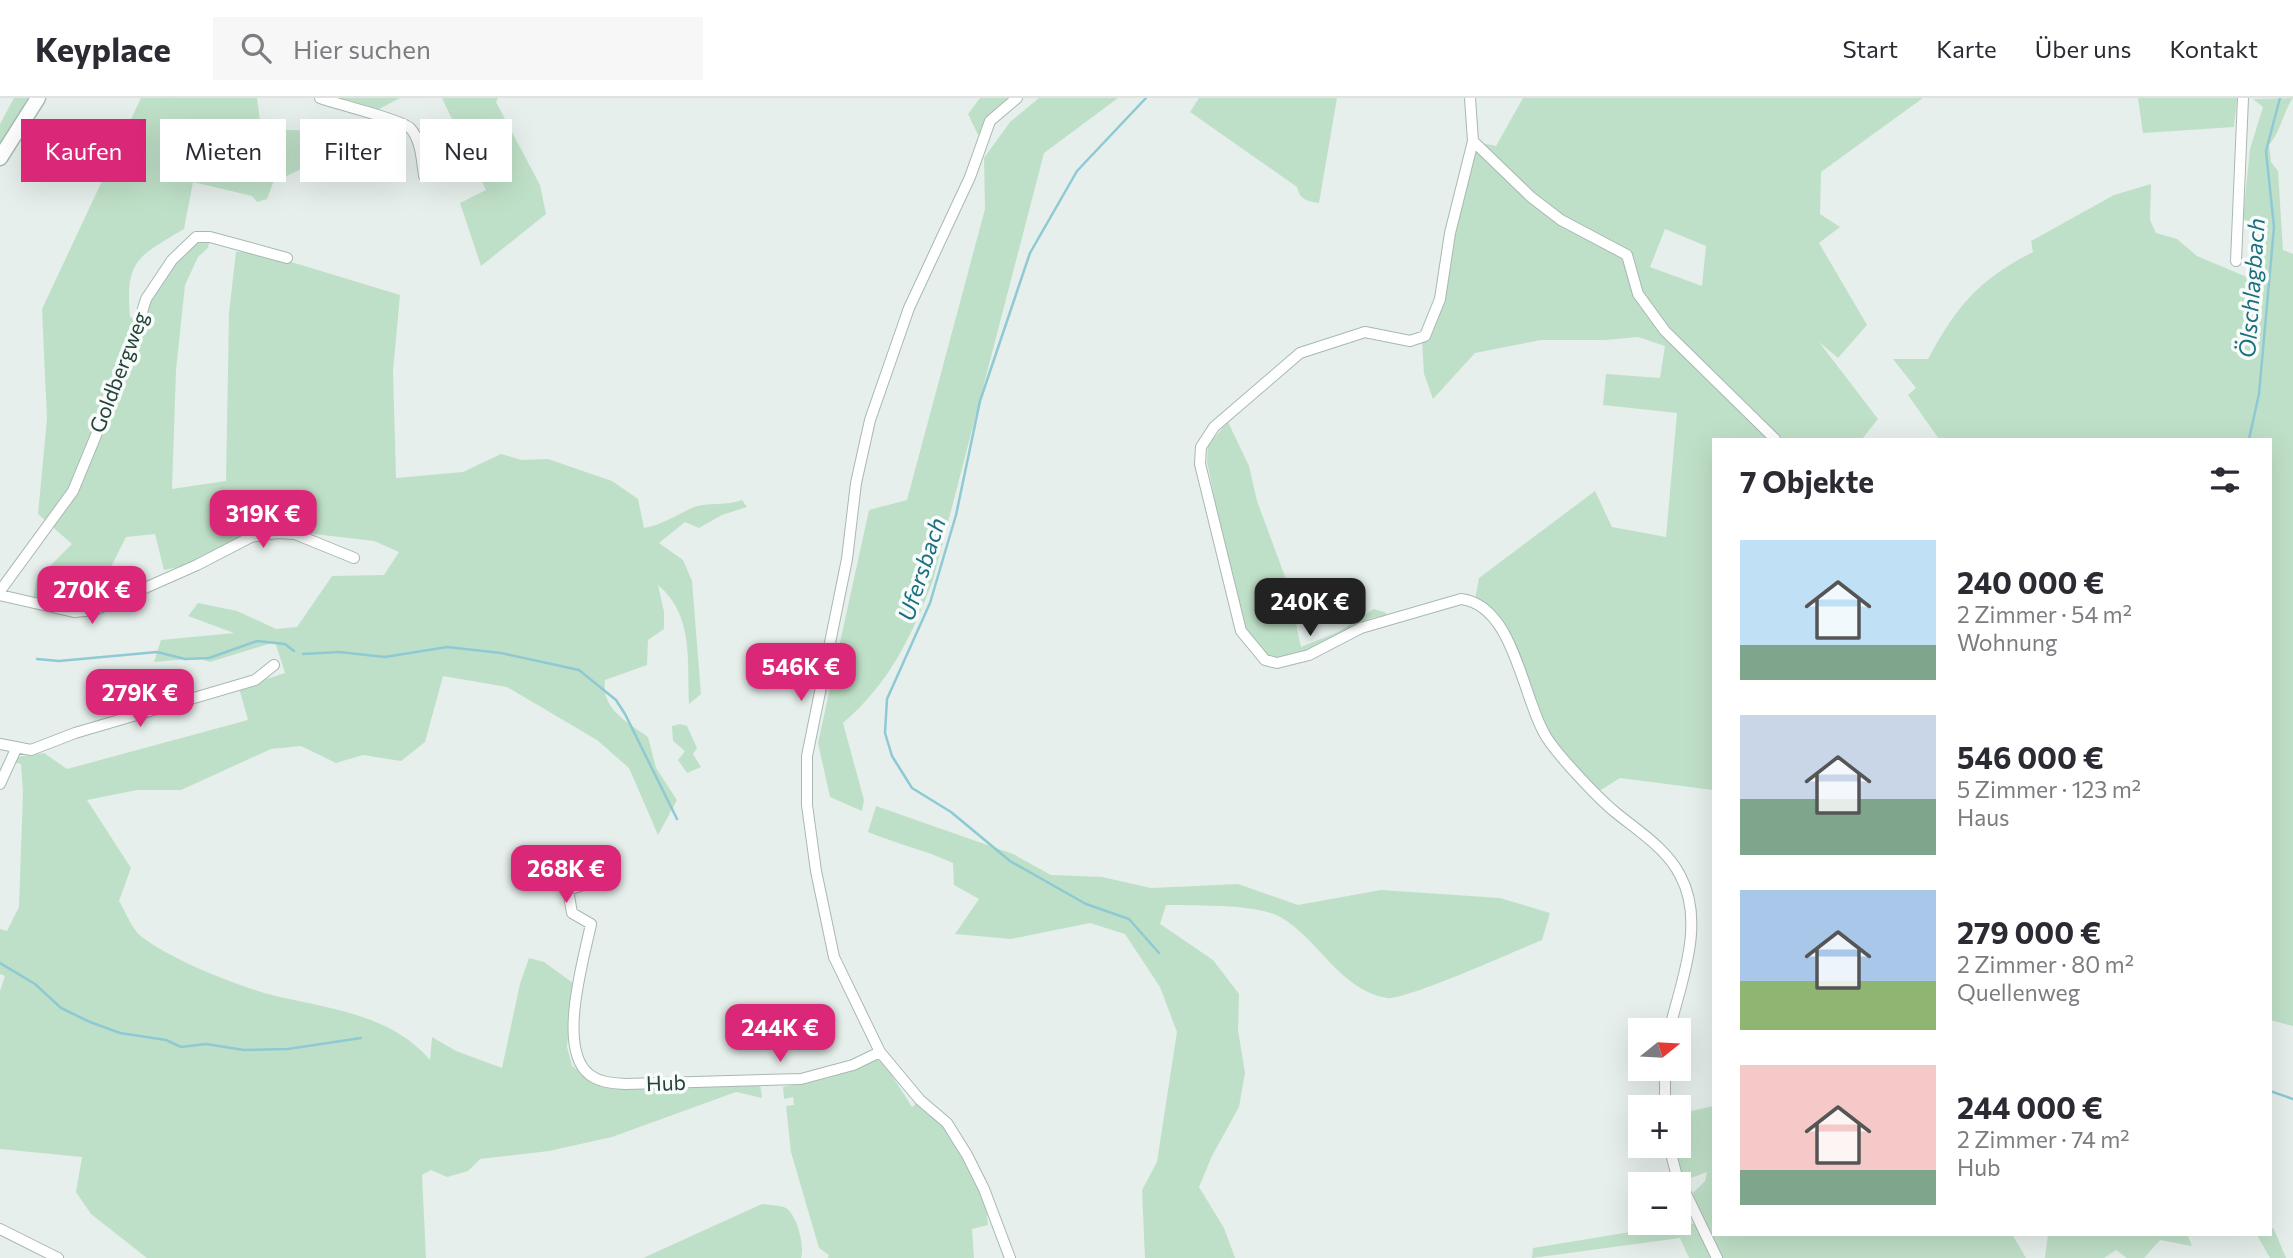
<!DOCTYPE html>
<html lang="de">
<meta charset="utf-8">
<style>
:root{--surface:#fff;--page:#f7f7f7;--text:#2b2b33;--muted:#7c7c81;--line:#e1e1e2;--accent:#db2777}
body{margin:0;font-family:Commissioner,sans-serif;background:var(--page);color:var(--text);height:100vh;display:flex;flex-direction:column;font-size:26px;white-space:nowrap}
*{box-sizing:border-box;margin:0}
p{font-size:23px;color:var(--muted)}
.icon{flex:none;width:38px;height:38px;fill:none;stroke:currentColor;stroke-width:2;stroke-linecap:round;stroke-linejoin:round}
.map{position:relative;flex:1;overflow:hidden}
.drawer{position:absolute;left:1712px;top:340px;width:560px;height:798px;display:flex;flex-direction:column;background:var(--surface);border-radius:0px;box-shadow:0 7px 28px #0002}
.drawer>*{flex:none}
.banner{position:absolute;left:21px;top:21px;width:665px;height:63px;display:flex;gap:14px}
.needle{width:46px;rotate:72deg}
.controls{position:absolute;left:1628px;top:920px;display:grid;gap:14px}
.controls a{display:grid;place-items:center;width:63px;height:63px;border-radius:0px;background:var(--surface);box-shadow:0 7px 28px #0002;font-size:35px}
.price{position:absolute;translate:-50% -60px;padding:0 16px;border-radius:14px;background:var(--accent);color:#fff;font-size:23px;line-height:46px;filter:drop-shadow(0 2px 4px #0008)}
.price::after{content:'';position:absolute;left:50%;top:42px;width:21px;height:16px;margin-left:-10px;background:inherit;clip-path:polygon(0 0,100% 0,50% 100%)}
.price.current{background:#222;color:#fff}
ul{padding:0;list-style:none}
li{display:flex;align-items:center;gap:21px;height:175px;padding:0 28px}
li span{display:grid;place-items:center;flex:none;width:196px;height:140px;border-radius:0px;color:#555}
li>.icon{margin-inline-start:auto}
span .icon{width:84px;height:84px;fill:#fffc;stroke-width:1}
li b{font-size:30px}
h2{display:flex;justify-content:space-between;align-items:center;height:84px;padding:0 28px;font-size:30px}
.tag{padding:0 24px;border-radius:0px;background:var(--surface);box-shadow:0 7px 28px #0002;font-size:24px;line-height:63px}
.tag.current{background:var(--accent);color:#fff}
header{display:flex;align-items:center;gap:42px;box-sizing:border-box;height:98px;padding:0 35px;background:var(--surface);border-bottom:2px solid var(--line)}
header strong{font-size:33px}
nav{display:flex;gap:38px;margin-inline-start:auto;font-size:24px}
.search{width:490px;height:63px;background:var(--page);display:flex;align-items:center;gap:18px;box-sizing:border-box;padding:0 24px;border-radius:0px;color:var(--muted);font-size:26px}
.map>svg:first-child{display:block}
</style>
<header>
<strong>Keyplace</strong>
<div class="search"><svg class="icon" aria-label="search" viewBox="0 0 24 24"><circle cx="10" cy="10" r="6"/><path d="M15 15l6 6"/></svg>Hier suchen</div>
<nav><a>Start</a><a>Karte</a><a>Über uns</a><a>Kontakt</a></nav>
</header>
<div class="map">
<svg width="2293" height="1160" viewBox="0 0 2293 1160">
<rect width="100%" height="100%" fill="#e6efeb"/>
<path fill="#bfe0c8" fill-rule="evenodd" d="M14,0H28L0,44V26Z
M141,0H257L261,31L318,33L327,70L307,68L273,85L267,101L257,104L252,98L193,84L184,131C139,158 125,161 130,219L140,223C151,190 172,164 196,140H210L208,150L198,159L185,187L176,272L172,391L226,383L229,215L236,154L255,153L400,197L393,272L396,380L463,374L501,356L522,362L548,361L612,383L638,401L644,430C662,427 678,416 694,409C708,404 727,408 742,402L747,409L722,417L699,430L685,424L659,445L683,462L692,483L701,596L689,606C687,563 694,517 658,487L664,514V531L648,542L647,567L605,582C601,611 627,624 648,639L656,670L677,702L658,737L629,670L597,642L507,589L443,578L425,644L401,663L363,657L336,665L301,648L271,651L181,692H137L87,702L131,770L119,803C126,814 132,832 142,839C174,863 241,890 280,899C333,911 393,918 430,962L432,939L456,953L502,970L520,886L529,860L544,864L573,885L567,949L572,968L601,989L760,985L762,1000L736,994L612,1039L549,1053L480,1061L468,1073L447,1079L431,1072L422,1077L426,1160H147L91,1116L76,1094L82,1059L0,1051V893L5,878L0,876V831L7,833L19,809L23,694L21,666L13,664L16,659L44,655L67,671L248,622L239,590L285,575L275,544L210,564L198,560L154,564L161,542L234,535L188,518L198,505L237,513L276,531L297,529L332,478L384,477L399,454L374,443L280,432L250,434L193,466L164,472L155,436L126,439L107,477L115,497C90,514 62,506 33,501L37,481L72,446L38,416L47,321L42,211Z
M320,0H400L368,17Z
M442,0H498L496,4L540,87L546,116L481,168L460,105L486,92Z
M980,0H1013L992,17L978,37L968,16Z
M1039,0H1118L1044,55L933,482C912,538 889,586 843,625L864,702L862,713L830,699L818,645L869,412L907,402L985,111L984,60L1010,24Z
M1199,0H1337L1319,105C1307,103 1300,102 1297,89L1190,14Z
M1523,0H1923L1821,74L1820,116L1840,129L1819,145L1867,227L1838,260L1819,244L1878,321L1862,341H1713V692L1620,680L1596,695L1545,638L1514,557L1475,502L1479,480L1595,393L1612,429L1666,439L1677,315L1603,307L1606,276L1660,280L1665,248L1638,239L1606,242H1541L1475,255L1433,301L1424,276L1422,242L1441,201L1472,43L1496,48ZM1665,131L1706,148L1702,188L1650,169Z
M2138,0H2237L2234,29L2143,35Z
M2293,0C2283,14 2281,33 2269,47L2271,64L2278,73L2283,152L2293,156V928L2270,922V341H1939L1908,297L1916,290L1893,261H1928C1957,208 1978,182 2033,154L2031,143L2114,97L2151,86L2150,122L2156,135L2177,141L2197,158L2261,185C2262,156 2267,140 2243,120L2250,51L2263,9L2253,1Z
M1228,324L1249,368L1257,403L1287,484L1301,549L1338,534L1374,511L1387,515L1384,518C1351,520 1318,559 1282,561C1267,562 1252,544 1247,532C1228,486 1218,414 1207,364L1208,347Z
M680,626L687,628L697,650L693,656L701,669L687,675L678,662L685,653L673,643L672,628Z
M876,708L1013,756L1051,777L1102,779L1151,790L1238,786L1298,807L1381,792L1500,800L1550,815L1542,842C1518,852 1405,903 1387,900C1340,892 1320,843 1282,820C1257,805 1196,808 1166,807L1160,826L1213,862L1239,896L1238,932L1245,975L1239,1009L1212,1058L1199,1089L1224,1130L1235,1160H1145L1142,1092L1157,1064L1177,934L1160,889L1125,836L1090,825L1011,841L955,836L979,801L954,787L953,765C925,752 897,746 868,734Z
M877,961L886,968L912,1009L920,1002L947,1025L984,1091L988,1127L972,1131L974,1160H828L829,1157L819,1150L791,1054L786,1008L794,1007L793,999L784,1001L783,989L829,980Z
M1713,1008V1136H2012L2026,1160H1721L1692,1096L1705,1083L1707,1074L1688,1081L1681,1075L1674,1048H1678V1016Z
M762,1106C769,1107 780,1107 786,1110C797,1117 805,1148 801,1160H643Z
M1685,1125L1695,1126L1711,1160H1689L1680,1140L1532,1160L1533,1150Z
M2273,1129L2286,1160H2270L2257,1137L2270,1136Z
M2048,1136H2187L2192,1148L2160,1142L2144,1160H2127L2116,1152L2104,1160H2045Z"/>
<path fill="#8ec9d4" d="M347,39L361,55L359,62L345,65Z"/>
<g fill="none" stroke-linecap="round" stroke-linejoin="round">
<path stroke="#8ec9d4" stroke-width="2.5" d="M1146,0L1077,73L1030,155L980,303L956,417L930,505L887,601L885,635L892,658L912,690L951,714L1010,763L1086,806L1129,821L1159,855
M2249,341L2259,296L2274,129L2266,53L2280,0
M303,556L339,554L385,559L447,549L501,555L579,572L616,602L625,616L677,721
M37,561L59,563L157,554L185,561L209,560L257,543L285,546L294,553
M0,865L35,886L61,910L90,924L120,935L166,942L181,949L206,946L244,952L288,951L361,940
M2270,993L2293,1001"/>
<defs>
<path id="minor" d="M320,0C337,6 402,22 410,30C421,41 422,64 424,78
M1470,0L1473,43L1450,135L1440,201L1425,238L1410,243L1365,234L1300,255L1214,329L1201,349L1200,366L1241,533L1265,562L1277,565L1309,557L1361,530L1461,501C1513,507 1522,596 1544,635C1554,654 1598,700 1615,714C1638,733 1666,750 1680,777C1706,825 1681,884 1669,933
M1473,43L1531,99L1561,122L1627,157L1638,196L1665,233L1775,341
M2236,163L2243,0
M0,493L73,393L127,262L146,201L172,162L196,139H210L287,160
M0,497L74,514L95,512L197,467L251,439L277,435L295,436L354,460
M0,646L31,652L75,635L255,582L274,567
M0,686L16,651
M565,777L568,792L595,783
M568,792L572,815L591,826C584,861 556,952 590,977C601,985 613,985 626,986L801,981L853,967L880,954
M1665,971V1010
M1669,1048L1676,1075L1717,1160
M0,1131L58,1160
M1010,1160L984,1091L967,1057L947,1025L920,1002L880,954L834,859L816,773L807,707V658L847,461L856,385L870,322L909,210L970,79L990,23L1017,0"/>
<path id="secondary" d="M0,60L38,0"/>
</defs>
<use href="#minor" stroke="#a8b8b2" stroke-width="12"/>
<use href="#secondary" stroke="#a4bbb3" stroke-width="17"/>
<use href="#minor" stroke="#fff" stroke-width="10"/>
<use href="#secondary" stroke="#fff" stroke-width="14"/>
</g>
<g text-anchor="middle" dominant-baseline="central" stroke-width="7" stroke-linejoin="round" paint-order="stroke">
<g font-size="21" fill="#24423a" stroke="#f7fbf9">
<text transform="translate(118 274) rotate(-69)">Goldbergweg</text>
<text transform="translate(666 984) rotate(-2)">Hub</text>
</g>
<g font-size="23" font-style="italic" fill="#1c6f80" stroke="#f7fbf9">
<text transform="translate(2251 190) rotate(-86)">Ölschlagbach</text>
<text transform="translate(921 471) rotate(-72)">Ufersbach</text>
</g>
</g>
</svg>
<div class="controls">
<a><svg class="needle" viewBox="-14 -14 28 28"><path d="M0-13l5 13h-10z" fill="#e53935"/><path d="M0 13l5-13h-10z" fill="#7c7c81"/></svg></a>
<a>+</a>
<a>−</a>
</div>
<b class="price" style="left:263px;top:452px">319K €</b>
<b class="price" style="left:92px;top:528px">270K €</b>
<b class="price current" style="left:1310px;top:540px">240K €</b>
<b class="price" style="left:801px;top:605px">546K €</b>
<b class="price" style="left:140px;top:631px">279K €</b>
<b class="price" style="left:566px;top:807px">268K €</b>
<b class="price" style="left:780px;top:966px">244K €</b>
<div class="banner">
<a class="tag current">Kaufen</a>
<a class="tag">Mieten</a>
<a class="tag">Filter</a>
<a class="tag">Neu</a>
</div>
<section class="drawer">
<h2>7 Objekte<svg class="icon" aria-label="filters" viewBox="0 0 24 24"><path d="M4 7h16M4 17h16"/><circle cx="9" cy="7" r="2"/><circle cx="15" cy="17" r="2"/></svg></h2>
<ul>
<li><span style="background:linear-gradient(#bfe0f5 75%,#7fa58c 0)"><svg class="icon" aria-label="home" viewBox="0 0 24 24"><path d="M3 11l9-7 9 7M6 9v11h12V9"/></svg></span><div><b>240 000 €</b><p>2 Zimmer · 54 m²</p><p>Wohnung</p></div></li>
<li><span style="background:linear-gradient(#c9d6e8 60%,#7fa58c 0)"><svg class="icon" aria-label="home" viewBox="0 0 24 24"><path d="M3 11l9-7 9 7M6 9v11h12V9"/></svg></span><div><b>546 000 €</b><p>5 Zimmer · 123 m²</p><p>Haus</p></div></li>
<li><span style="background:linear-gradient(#a9c7e8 65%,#8fb573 0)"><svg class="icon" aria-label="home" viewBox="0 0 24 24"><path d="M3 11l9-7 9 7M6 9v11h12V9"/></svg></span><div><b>279 000 €</b><p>2 Zimmer · 80 m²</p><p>Quellenweg</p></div></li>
<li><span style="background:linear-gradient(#f6c9c9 75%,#7fa58c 0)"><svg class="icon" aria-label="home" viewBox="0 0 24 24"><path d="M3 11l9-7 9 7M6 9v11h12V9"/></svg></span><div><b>244 000 €</b><p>2 Zimmer · 74 m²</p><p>Hub</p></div></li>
</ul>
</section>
</div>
